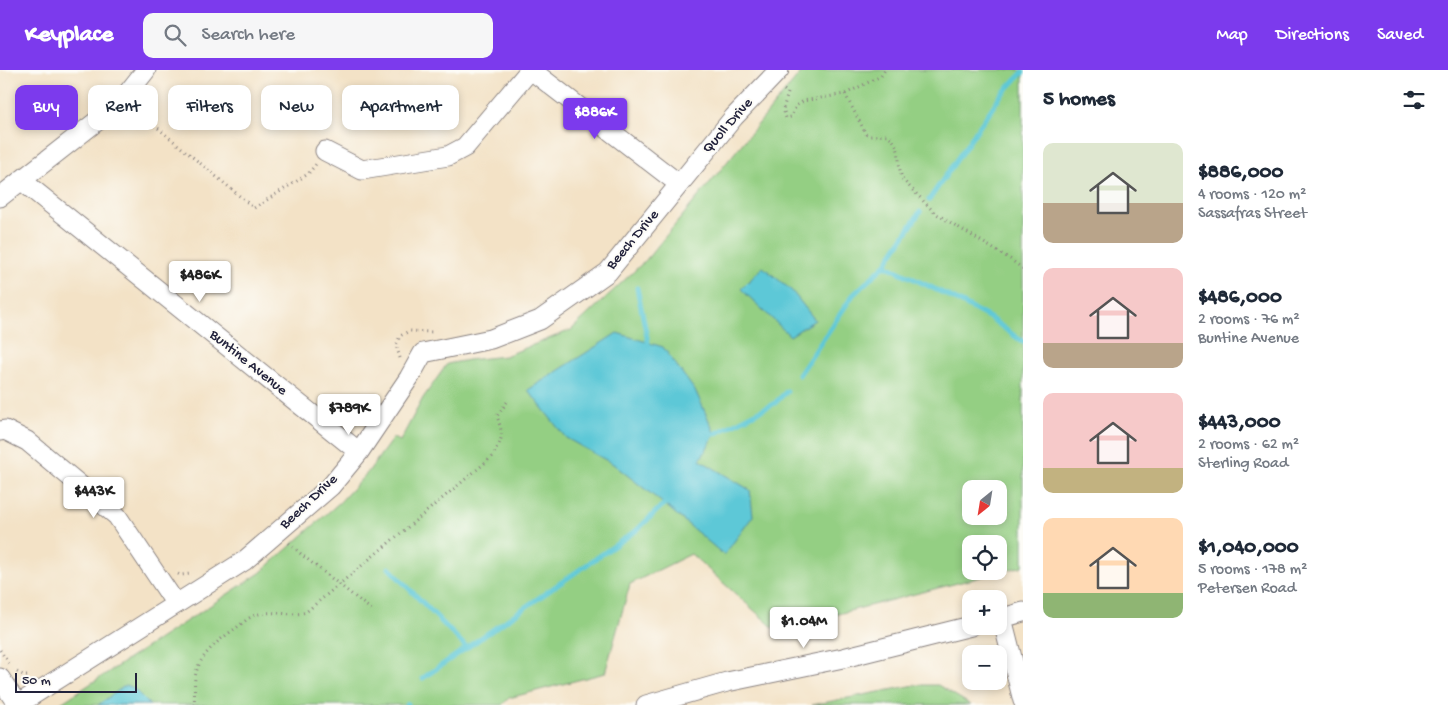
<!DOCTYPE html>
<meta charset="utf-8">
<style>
:root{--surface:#fff;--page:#f6f6f7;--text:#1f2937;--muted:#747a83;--accent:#7c3aed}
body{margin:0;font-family:"Gochi Hand",sans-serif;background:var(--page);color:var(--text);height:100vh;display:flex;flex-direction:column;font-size:19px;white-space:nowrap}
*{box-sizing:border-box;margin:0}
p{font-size:16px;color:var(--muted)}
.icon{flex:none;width:28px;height:28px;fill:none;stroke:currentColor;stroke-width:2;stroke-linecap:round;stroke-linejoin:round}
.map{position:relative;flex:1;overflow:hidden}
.side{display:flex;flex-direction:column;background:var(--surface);width:425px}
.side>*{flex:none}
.guide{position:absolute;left:15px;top:15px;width:475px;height:45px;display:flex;gap:10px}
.needle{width:32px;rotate:210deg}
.fabs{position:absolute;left:962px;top:410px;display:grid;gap:10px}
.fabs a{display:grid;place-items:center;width:45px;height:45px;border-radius:10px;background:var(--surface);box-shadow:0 2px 8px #0003;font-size:25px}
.scale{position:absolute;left:15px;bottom:12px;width:122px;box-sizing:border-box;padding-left:5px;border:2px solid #22223b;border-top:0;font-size:14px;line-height:18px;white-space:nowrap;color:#22223b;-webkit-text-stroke:4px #fdfcf7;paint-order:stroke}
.price{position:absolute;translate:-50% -42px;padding:0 11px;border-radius:5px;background:#fff;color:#222;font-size:16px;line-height:32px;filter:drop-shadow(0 1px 2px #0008)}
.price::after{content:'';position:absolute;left:50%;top:30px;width:15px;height:11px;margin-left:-8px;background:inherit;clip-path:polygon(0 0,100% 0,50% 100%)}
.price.active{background:var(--accent);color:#fff}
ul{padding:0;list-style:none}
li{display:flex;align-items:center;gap:15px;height:125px;padding:0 20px}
li span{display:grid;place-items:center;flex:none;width:140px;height:100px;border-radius:10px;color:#555}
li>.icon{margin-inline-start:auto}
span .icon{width:60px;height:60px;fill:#fffc;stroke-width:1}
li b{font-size:21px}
h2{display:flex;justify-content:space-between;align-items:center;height:60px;padding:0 20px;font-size:21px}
.tag{padding:0 18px;border-radius:10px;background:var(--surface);box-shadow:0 2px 8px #0003;font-size:18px;line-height:45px}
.tag.active{background:var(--accent);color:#fff}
header{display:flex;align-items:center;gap:30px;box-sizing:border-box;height:70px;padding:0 25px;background:var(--accent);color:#fff}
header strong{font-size:24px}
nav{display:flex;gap:28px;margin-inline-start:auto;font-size:18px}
.search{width:350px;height:45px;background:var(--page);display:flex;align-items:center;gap:12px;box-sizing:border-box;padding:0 18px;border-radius:10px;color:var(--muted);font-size:19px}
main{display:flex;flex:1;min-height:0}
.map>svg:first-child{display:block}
</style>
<header>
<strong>Keyplace</strong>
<div class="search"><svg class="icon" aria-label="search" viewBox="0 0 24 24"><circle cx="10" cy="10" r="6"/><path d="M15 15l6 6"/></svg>Search here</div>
<nav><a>Map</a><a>Directions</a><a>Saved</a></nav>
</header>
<main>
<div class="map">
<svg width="1023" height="635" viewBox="0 0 1023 635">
<rect width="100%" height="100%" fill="#fdfcf7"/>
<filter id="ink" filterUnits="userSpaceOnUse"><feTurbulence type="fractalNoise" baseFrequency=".02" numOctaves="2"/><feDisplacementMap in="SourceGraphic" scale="10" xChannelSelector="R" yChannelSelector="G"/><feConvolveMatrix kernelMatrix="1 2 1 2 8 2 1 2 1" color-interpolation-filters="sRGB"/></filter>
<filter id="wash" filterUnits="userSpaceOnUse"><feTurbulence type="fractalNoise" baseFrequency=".0096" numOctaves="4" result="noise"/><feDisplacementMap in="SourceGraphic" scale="20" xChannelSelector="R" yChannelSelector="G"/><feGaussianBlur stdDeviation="1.12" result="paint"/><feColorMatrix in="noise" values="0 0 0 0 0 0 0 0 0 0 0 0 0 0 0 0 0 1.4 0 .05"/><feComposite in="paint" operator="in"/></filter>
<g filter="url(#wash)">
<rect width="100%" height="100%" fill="#f3e2c6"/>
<path fill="#94cf83" stroke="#5b785f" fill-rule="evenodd" d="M803,0H1023V496L776,560L691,484L630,514L605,603L509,628L502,635H58L260,503L340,432L368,402L393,368L400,371L423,328L447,294L468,290L505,286L571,260L646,190ZM971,419H999V446H971ZM971,474H999V501H971Z
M915,615H938L971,635H812Z"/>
<path fill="#5dc8d7" stroke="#407589" d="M763,197L791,220L815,250L790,266L741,219Z
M617,263L663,277L696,322L715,364L700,390L750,420L753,446L724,485L664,434L613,394L566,368L528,320Z
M126,615L133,618L150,635H98Z"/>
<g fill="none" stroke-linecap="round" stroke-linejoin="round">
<path stroke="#5dc8d7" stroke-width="5" d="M929,130L1001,25L1023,2
M885,195L945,224L990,248L1023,272
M637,218L648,272
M799,305L853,225L885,195L920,142
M715,364L775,333L787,321
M389,498L466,577
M423,608L637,460L664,434
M407,635L408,634"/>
</g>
</g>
<g filter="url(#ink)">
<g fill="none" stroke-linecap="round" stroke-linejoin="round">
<defs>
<path id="minor" d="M531,0L679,114
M325,81L362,100L448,86L465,77L530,0
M21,110L359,382
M0,127L106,44L123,29L146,0
M0,361L5,360L27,371L117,446L176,534
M1002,548L1023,631
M999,549L1023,542
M0,608L17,634
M17,635L244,491L331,416L359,382L409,308L423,283L491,269L540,250L608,202L734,47L779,0
M646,635L727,612L843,588L971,556"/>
</defs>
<use href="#minor" stroke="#8a8280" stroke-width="21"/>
<path stroke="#8a8280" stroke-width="3" stroke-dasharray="1 4" stroke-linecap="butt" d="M784,20L788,23L783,39L786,48L791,47L796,36L803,31L845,24L881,6L885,0
M845,24L866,64L870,66L887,65C905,77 895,94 903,110L935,143L1010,189L1023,199
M135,39L254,138L308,104L316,94
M400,288L396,275L400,266L409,261L434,262
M289,473L302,485L373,541
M178,504L180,505L191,504
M0,580L9,594
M17,602L25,606H30
M194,635C195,626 194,617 195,608C198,585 219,570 236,558C243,553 251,545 259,544C274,540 291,547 306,542L492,387C503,368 504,367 497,346L507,332"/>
<use href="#minor" stroke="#fff" stroke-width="19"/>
</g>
</g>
<g text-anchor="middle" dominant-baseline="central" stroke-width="4" stroke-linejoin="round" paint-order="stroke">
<g font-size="15" fill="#22223b" stroke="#fdfcf7">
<text transform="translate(728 56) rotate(-49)">Quoll Drive</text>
<text transform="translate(633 170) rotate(-50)">Beech Drive</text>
<text transform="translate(248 293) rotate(39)">Buntine Avenue</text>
<text transform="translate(309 432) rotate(-43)">Beech Drive</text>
</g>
</g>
</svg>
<div class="fabs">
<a><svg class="needle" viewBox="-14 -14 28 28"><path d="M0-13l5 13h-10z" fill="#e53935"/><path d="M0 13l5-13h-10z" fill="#747a83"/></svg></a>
<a><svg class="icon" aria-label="locate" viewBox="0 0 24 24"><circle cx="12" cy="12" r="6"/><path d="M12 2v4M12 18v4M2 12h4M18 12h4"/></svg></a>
<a>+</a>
<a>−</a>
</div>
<div class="scale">50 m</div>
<b class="price active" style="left:595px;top:70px">$886K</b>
<b class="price" style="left:200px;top:233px">$486K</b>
<b class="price" style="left:349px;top:366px">$789K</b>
<b class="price" style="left:94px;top:449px">$443K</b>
<b class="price" style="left:804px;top:579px">$1.04M</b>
<div class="guide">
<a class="tag active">Buy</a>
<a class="tag">Rent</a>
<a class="tag">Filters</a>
<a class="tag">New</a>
<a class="tag">Apartment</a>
</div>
</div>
<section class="side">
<h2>5 homes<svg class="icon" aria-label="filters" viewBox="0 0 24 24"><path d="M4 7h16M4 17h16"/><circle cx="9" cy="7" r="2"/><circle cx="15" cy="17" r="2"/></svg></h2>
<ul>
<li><span style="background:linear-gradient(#dfe7d0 60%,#b9a48a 0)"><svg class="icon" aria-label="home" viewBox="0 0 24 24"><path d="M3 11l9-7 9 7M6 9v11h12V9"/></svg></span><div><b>$886,000</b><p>4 rooms · 120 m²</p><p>Sassafras Street</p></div></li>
<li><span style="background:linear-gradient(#f6c9c9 75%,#b9a48a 0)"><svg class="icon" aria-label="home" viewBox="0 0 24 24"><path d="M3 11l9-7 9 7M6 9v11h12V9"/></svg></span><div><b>$486,000</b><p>2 rooms · 76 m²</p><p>Buntine Avenue</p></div></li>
<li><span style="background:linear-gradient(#f6c9c9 75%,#c2b280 0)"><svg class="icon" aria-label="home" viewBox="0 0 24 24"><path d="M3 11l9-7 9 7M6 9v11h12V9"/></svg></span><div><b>$443,000</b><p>2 rooms · 62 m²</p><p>Sterling Road</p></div></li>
<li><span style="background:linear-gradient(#ffd9b3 75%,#8fb573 0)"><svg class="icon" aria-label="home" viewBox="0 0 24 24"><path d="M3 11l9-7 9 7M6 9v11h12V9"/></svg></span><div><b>$1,040,000</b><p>5 rooms · 178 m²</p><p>Petersen Road</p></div></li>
</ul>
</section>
</main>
